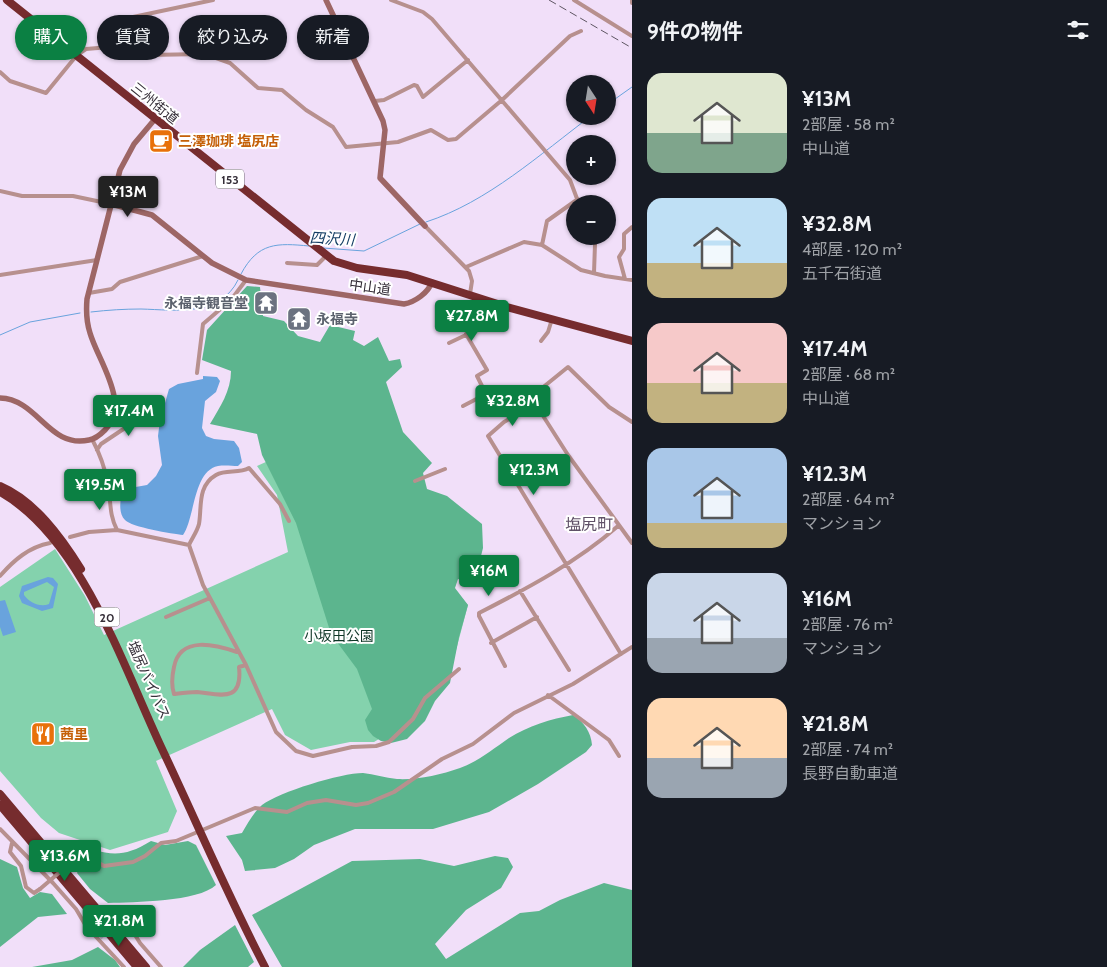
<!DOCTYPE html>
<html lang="ja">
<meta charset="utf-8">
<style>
:root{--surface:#171b24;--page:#242831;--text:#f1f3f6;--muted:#9ea1a6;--accent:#0b8043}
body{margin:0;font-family:Cabin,"Noto Sans JP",sans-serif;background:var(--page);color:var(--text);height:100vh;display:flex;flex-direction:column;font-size:19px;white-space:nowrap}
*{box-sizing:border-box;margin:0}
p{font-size:16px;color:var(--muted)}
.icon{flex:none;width:28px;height:28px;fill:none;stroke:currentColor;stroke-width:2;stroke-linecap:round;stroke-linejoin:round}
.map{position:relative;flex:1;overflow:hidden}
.sheet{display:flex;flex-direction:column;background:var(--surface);width:475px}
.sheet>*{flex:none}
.top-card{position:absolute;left:15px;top:15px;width:475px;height:45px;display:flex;gap:10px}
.needle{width:32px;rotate:168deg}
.buttons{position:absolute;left:566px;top:75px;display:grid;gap:10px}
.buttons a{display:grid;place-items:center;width:50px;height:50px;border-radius:50%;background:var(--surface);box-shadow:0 1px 4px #0004;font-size:25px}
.price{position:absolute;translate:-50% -42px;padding:0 11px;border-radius:5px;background:var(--accent);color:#fff;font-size:16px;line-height:32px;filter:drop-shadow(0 1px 2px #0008)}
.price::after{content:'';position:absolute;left:50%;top:30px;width:15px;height:11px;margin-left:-8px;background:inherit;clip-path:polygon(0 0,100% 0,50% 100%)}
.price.selected{background:#222;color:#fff}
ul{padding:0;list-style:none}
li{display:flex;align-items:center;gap:15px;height:125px;padding:0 15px}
li span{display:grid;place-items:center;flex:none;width:140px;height:100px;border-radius:15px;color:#555}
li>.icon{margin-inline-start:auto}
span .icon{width:60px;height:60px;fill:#fffc;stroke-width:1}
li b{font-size:21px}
h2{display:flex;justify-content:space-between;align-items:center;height:60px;padding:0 15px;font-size:21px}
.pill{padding:0 18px;border-radius:22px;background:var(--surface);box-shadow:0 1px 4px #0004;font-size:18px;line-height:45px}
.pill.selected{background:var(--accent);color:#fff}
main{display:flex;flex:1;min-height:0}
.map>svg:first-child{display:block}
</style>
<main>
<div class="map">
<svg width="632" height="967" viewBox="0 0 632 967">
<rect width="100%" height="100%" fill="#f1dff9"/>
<path fill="#84d2ad" d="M319,438L468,605L455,654L397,728L374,742H350L311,750L285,735L272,709L156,761L177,811L168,832L110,850L59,833L41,818L0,771V587L55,549L85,596L104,635L288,552L277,495L257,466Z"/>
<path fill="#5cb58e" d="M247,286L260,287L263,316L284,321L298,336L320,342L330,325L355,331L353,340L364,346L378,337L389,361L400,359L402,367L386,382L403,432L432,463L423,473L427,489L447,496L482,524L483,548L474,584L458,579L455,588L468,605L459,637L450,683L435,701L425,721L407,739L391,743L381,741L373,736L368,730L365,720L372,709L357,669L331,634L296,523L262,455L257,434L210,424C220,407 231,391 231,371L202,360L207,330Z
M573,715C584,722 591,732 592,745L586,752L538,784L489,812L433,829H355L314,845L294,859L275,868L245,871L242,860L226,836L242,833C248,823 253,813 262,805C279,792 341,773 363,773C374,774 385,778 397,779C418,780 440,775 460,768C479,761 493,749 509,738C528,726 551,719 573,715Z
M71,841C104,854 119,861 151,841L165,845L188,841L196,845L216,885C198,902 134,902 108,903L90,889L77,873L81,864L64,850Z
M495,856L508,858L513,867L501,888L466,910L435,944L446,959L520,913L539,911L560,900L604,883L632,890V967H282L252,915L352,861L420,859L454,866Z
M0,859L17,867L23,888L30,898L40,892L52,894L67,914L38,917L0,947Z
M235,925L254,962L248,967H183L200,950Z
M98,947L115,960L120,967H32L72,960Z"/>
<path fill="#69a3dd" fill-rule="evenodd" d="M203,376L217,377L220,381L216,392L205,401L202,428L206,436L214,439L234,441L239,448L242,462L238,466C232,466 225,465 218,466C193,471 195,518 183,535C173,534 131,527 125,520C119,514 120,504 121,497L128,495L130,488L147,485L156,476L162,465L158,436L162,404L165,403L169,389L178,384L203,379Z
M48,577L53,578L58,584L53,608L42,611L22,603L19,596L22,586ZM47,582L54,587L49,604C40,608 29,602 24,595V592Z
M5,600L16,632L3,636L0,627V601Z"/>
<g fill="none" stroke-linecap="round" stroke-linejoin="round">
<path stroke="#69a3dd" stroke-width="1" d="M608,104L632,87
M426,222C488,202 540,154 591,116
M323,248L364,251L420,224
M241,274C258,242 277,243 309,246
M91,312C108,310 125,309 141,309C176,310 220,317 238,280
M0,335L30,322L80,313"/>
<path stroke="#cbbcd2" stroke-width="4" stroke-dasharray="4 2" stroke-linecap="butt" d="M100,938L116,922"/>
<path stroke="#b7908e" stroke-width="4" d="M391,0L423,12L432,19L570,180L579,204
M574,0L632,36
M632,0V3
M122,46L119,20L213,0
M0,72L10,81L46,93L77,55L86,49L122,46L147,55L205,54L230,63L258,88L282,90L306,110L333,127L346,147L398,142L431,130L448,140L456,139L502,100L570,36L581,31
M375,101L384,100L414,85L417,86L423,97L468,60
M0,191L22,196H73L111,204
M425,226L469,271L472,281L470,294
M592,236L595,244L594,273
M542,245L547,221L578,199
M287,263L317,265L326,256
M466,267L524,242L542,245L581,270L605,276L632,280
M0,275L97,260
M625,279L619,257L624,249V234L632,227
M89,293L112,289L120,282L203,256
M541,341L548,332L552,319
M449,343L487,325
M197,373L203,324L231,300L246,280
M535,404L504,422L488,436L621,654
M463,406L486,394L477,376L487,370L466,334
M632,422L609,407L568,367L531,397L568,455L632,543
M92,439C100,454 105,468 108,484C111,501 109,515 117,530
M97,450L101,444L131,424L157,421
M415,481L445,469
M289,521L280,504L249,468C239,474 226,469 216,475C197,486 202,507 199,524C197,532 192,538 189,545L203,585L246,665L276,732L296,751L313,756L352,747L376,746L389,742L413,719L425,698L459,669
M70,537L89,532L117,530L189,545
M0,576C14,560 29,547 50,543
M520,591L569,670
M479,616V613C528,588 577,562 618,526
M479,616L505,666
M166,617L210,598
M491,643L537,617
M237,652C216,645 180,635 174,667C172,676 171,685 174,694C182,693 189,692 197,692C219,694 243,704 239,667L246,665
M548,695L609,740L619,756
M0,829L53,883L76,909L86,926L124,967
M12,843L10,852L21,866L26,887L34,893L40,889
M74,860L80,856H87L104,866L133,862L145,856L161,843L176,841L255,808L287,812L307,803L326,800L356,805L368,803L394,792L442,759L473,744L514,713L573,684L632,647
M116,922L124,917L140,943L161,967"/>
<path stroke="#9d6665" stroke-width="5.5" d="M326,0L383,121L385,130L380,178L425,226
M111,204L152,215L212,263L246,280L404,304C415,302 428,293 432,282
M0,398C38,399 49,449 89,440C96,439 101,434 105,430C131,403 98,361 90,333C86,321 86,311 87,299L120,170L134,144L155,119"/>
<path stroke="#762c2e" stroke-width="8" d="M7,0L334,261L357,268L407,275L507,307L632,341
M0,486C35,501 61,537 81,569
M0,492C82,538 124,669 163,751C197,823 228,896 265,967
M0,794L146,967
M0,805L137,967"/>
<path stroke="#5f5663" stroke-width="1" stroke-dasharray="8 4" stroke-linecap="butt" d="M549,0L632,48"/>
<path stroke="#b7908e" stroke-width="4" d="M40,889L74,860"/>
</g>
<defs>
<symbol id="cafe-square" viewBox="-11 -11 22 22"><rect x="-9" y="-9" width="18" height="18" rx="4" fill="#e8710a" stroke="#fff"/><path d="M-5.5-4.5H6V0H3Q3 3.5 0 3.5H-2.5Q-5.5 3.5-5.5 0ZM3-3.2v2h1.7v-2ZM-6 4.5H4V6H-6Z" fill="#fff"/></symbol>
<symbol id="temple-square" viewBox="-11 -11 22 22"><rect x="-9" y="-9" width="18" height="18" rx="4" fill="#6b7280" stroke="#fff"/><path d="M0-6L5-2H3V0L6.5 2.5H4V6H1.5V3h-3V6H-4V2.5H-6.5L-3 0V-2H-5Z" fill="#fff"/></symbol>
<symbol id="restaurant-square" viewBox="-11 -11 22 22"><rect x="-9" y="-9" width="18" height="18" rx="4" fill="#e8710a" stroke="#fff"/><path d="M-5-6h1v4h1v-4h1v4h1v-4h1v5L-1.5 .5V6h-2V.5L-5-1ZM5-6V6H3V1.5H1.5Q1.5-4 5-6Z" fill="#fff"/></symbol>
</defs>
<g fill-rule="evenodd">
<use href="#cafe-square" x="147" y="127" width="28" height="28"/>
<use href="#temple-square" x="252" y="289" width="28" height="28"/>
<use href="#temple-square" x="285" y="305" width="28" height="28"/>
<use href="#restaurant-square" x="29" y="720" width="28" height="28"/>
</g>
<g text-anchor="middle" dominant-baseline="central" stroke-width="4" stroke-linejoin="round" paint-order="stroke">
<g fill="#fff" stroke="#726d74" stroke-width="1">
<rect x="216" y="169.5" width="28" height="19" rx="4"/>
<rect x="94.5" y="607.5" width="25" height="19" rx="4"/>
</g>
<g font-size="12" font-weight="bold" fill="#352e38">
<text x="230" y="179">153</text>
<text x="107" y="617">20</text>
</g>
<g font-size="14" fill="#352e38" stroke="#fff">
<text transform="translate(155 103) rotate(39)">三州街道</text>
<text transform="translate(370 287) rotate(8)">中山道</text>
<text transform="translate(149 680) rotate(66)">塩尻バイパス</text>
</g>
<g font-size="14" font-weight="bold" fill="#c56008" stroke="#fff" text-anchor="start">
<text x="178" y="141">三澤珈琲 塩尻店</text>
<text x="60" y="734">茜里</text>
</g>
<g font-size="14" font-weight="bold" fill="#5b616d" stroke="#fff" text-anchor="end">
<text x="248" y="303">永福寺観音堂</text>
<text x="316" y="319" text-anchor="start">永福寺</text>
</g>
<g font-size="14" fill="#0e3626" stroke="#fff">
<text x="339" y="636">小坂田公園</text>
</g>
<g font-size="15" font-style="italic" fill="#143e64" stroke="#fff">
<text transform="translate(332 239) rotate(3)">四沢川</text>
</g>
<g font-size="16" fill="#605168" stroke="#fff">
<text x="589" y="524">塩尻町</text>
</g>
</g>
</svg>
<div class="buttons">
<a><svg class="needle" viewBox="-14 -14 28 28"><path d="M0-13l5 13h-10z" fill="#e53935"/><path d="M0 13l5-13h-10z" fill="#9ea1a6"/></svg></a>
<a>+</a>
<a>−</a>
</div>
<b class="price selected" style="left:128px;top:218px">¥13M</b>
<b class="price" style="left:472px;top:342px">¥27.8M</b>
<b class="price" style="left:513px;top:427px">¥32.8M</b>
<b class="price" style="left:129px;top:437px">¥17.4M</b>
<b class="price" style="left:534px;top:496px">¥12.3M</b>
<b class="price" style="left:100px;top:511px">¥19.5M</b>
<b class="price" style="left:489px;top:597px">¥16M</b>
<b class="price" style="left:65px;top:882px">¥13.6M</b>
<b class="price" style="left:119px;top:947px">¥21.8M</b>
<div class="top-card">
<a class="pill selected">購入</a>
<a class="pill">賃貸</a>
<a class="pill">絞り込み</a>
<a class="pill">新着</a>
</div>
</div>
<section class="sheet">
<h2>9件の物件<svg class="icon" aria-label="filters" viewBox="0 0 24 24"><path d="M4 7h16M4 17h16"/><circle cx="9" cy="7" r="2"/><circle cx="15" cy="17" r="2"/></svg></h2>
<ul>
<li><span style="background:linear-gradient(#dfe7d0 60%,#7fa58c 0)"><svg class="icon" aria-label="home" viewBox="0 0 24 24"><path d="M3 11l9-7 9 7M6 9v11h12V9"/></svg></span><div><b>¥13M</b><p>2部屋 · 58 m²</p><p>中山道</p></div></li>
<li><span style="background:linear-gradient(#bfe0f5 65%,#c2b280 0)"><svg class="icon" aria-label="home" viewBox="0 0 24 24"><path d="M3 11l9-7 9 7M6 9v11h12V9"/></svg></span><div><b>¥32.8M</b><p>4部屋 · 120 m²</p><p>五千石街道</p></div></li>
<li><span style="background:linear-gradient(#f6c9c9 60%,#c2b280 0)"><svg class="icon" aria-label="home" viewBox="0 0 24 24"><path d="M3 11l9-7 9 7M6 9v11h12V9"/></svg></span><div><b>¥17.4M</b><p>2部屋 · 68 m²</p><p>中山道</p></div></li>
<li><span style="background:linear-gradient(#a9c7e8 75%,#c2b280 0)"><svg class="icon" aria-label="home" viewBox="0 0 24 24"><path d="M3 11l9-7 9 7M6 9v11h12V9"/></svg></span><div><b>¥12.3M</b><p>2部屋 · 64 m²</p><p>マンション</p></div></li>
<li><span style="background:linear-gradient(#c9d6e8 65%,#9aa5b1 0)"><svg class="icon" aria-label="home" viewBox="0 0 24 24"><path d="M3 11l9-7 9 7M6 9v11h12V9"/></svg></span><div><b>¥16M</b><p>2部屋 · 76 m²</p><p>マンション</p></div></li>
<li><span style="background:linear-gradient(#ffd9b3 60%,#9aa5b1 0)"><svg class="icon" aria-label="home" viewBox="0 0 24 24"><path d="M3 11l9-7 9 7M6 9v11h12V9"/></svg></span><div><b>¥21.8M</b><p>2部屋 · 74 m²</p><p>長野自動車道</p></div></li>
</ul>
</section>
</main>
